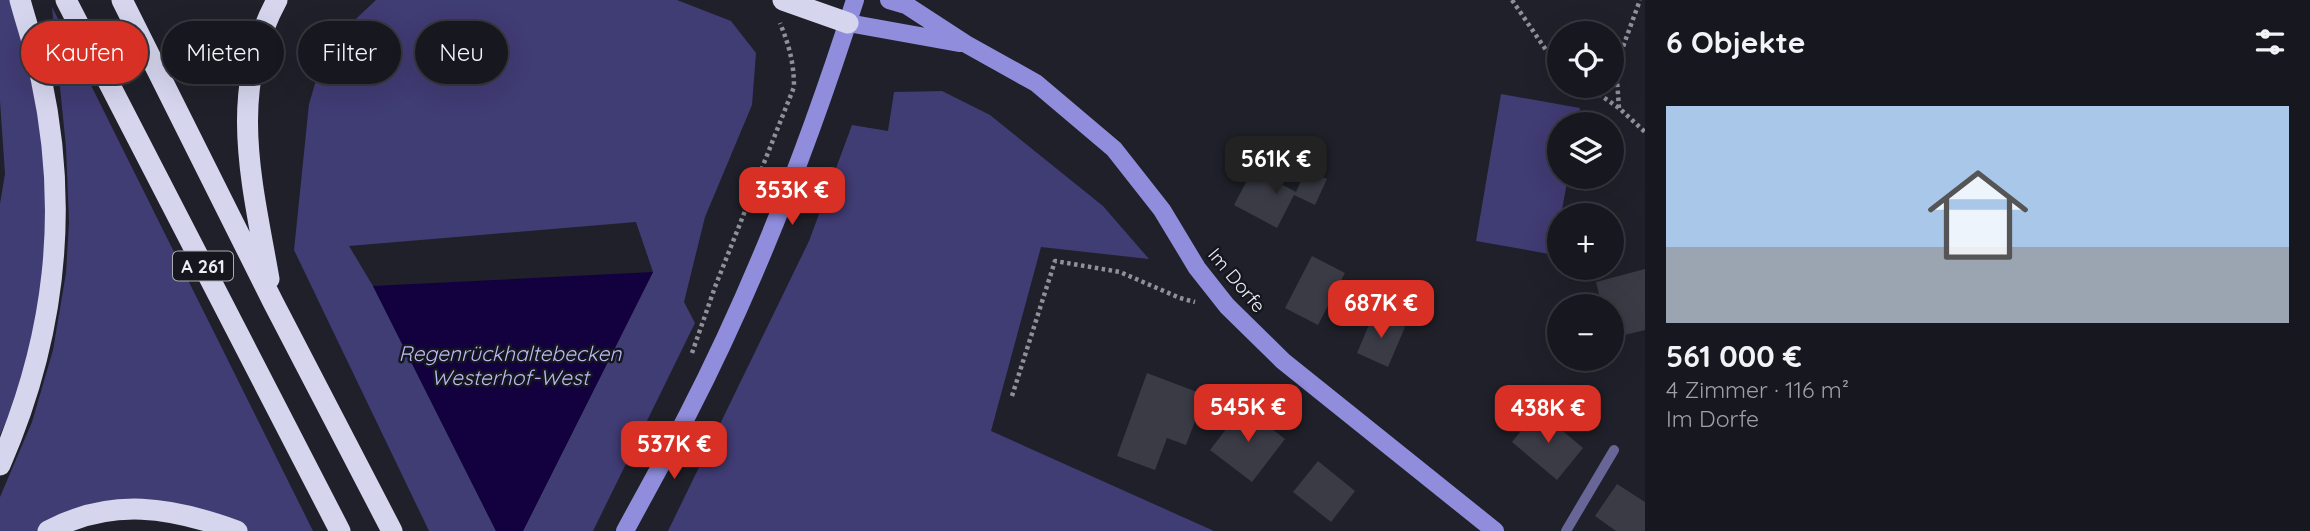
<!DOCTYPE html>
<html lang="de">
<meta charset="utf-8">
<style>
:root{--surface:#17181f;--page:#202128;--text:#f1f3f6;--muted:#9ea0a4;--line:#36373d;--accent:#d93025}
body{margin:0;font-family:Quicksand,sans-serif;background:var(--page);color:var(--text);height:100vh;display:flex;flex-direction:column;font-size:26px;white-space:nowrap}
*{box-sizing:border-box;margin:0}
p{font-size:23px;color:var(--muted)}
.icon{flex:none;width:38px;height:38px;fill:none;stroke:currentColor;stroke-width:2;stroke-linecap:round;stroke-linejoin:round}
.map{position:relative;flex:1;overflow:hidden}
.details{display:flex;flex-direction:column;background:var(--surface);width:665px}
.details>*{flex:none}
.guide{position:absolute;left:21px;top:21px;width:665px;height:63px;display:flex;gap:14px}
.buttons{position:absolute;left:1547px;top:21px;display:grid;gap:14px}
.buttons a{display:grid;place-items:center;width:77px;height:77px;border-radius:50%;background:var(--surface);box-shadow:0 7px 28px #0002,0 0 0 2px var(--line);font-size:35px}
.price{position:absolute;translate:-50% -60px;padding:0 16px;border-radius:14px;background:var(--accent);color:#fff;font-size:23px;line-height:46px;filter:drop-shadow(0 2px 4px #0008)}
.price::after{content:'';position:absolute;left:50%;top:42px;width:21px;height:16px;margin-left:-10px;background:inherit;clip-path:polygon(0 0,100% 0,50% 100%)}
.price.current{background:#222;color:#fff}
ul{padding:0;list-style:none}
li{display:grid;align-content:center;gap:14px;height:371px;padding:0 21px}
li+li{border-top:2px solid var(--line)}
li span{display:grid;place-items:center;height:217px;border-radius:0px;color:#555}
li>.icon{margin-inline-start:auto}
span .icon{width:126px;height:126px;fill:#fffc;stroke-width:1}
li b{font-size:30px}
h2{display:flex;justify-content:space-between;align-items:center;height:84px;padding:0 21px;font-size:30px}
.chip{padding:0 24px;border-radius:32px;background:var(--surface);box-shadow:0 7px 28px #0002,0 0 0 2px var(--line);font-size:24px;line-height:63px}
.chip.current{background:var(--accent);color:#fff}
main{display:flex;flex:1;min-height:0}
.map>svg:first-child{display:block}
</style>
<main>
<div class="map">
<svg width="1645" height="531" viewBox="0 0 1645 531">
<rect width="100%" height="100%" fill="#1f2029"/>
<path fill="#403c74" d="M0,0H12L17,12C29,71 43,130 47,191C52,269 34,365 0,435V204L5,174L0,101Z
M376,0H677L731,21L756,53L752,105L705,217L684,302L695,323L593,531H523L653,272L636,222L349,246L373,286L496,531H429L294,250L309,104L326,47Z
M52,7L313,531H237L128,507L48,531H0V497L32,422L53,350L66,273L69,222L66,147Z
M942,91L990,115L1103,206L1149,259L1041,247L991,431L1214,531H668L809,241L852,125L888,131L894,92Z
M1501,94L1580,108L1577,124H1559V177H1568L1561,215H1559L1555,255L1476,241Z"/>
<path fill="#12003f" d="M653,272L523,531H496L373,286Z"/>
<path fill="#3b3b46" d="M1253,169L1296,192L1306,169L1327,179L1315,205L1294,195L1277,228L1234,205Z
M1312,256L1345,273L1318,325L1285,308Z
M1645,269V330L1612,338V306H1602L1596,282Z
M1374,313L1405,327L1388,367L1357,353Z
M1147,373L1205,395L1186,445L1167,438L1155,470L1117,456Z
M1243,407L1285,439L1252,482L1210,450Z
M1538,410L1583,448L1557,480L1512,442Z
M1318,461L1355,491L1331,522L1293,492Z
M1617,484L1645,502V531H1616L1595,516Z"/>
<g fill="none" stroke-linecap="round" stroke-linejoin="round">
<path stroke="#8f9098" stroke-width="4.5" stroke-dasharray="3.5 3.5" stroke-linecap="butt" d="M1512,0L1546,50L1559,61
M1587,86L1619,108L1645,132
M1619,108L1616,66L1640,0
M692,353L715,287L794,87C794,63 789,45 780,23
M1012,396L1055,261L1120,272L1180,298L1195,302"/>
<path stroke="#676697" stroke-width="10" d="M1566,531L1614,450"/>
<path stroke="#908ddc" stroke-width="18" d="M889,0L906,5L966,44L1036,83L1114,149L1162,210L1197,268L1227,306L1283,361L1495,531
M848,23L959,43
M625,531C646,492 668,453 688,414C756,282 810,141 855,0"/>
<path stroke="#d5d5ee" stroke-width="21" d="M66,0L340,531
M122,0L273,302L392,531
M783,0L848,23
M269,279C252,182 227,92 277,0
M0,465C55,339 70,212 41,78C36,51 27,26 20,0
M48,531C112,497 171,507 237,531"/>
</g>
<g text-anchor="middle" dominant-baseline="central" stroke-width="5" stroke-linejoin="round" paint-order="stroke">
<rect fill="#16161f" stroke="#acacb3" stroke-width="2" x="173" y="251.5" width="60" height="29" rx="5"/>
<g font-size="18" font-weight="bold" fill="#ececf3">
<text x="203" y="266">A 261</text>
</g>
<g font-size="19" fill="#ececf3" stroke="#16161f">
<text transform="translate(1237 280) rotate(50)">Im Dorfe</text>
</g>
<g font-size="21" font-style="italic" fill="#bbbbf7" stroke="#16161f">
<text x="510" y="353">Regenrückhaltebecken<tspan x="510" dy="24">Westerhof-West</tspan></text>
</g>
</g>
</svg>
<div class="buttons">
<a><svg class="icon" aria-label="locate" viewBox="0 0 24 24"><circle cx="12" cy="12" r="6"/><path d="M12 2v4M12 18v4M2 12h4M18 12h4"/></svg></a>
<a><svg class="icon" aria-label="layers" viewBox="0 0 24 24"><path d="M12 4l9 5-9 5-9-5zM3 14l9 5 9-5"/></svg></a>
<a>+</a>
<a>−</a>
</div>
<b class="price current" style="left:1276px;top:196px">561K €</b>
<b class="price" style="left:792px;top:227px">353K €</b>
<b class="price" style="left:1381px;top:340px">687K €</b>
<b class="price" style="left:1248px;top:444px">545K €</b>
<b class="price" style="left:1548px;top:445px">438K €</b>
<b class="price" style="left:674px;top:481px">537K €</b>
<div class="guide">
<a class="chip current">Kaufen</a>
<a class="chip">Mieten</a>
<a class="chip">Filter</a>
<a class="chip">Neu</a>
</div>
</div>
<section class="details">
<h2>6 Objekte<svg class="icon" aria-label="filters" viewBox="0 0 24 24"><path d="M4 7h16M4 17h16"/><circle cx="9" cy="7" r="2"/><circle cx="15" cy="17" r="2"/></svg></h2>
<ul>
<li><span style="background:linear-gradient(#a9c7e8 65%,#9aa5b1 0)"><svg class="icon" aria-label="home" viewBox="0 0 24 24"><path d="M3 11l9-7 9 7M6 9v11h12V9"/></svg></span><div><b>561 000 €</b><p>4 Zimmer · 116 m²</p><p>Im Dorfe</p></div></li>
</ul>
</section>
</main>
